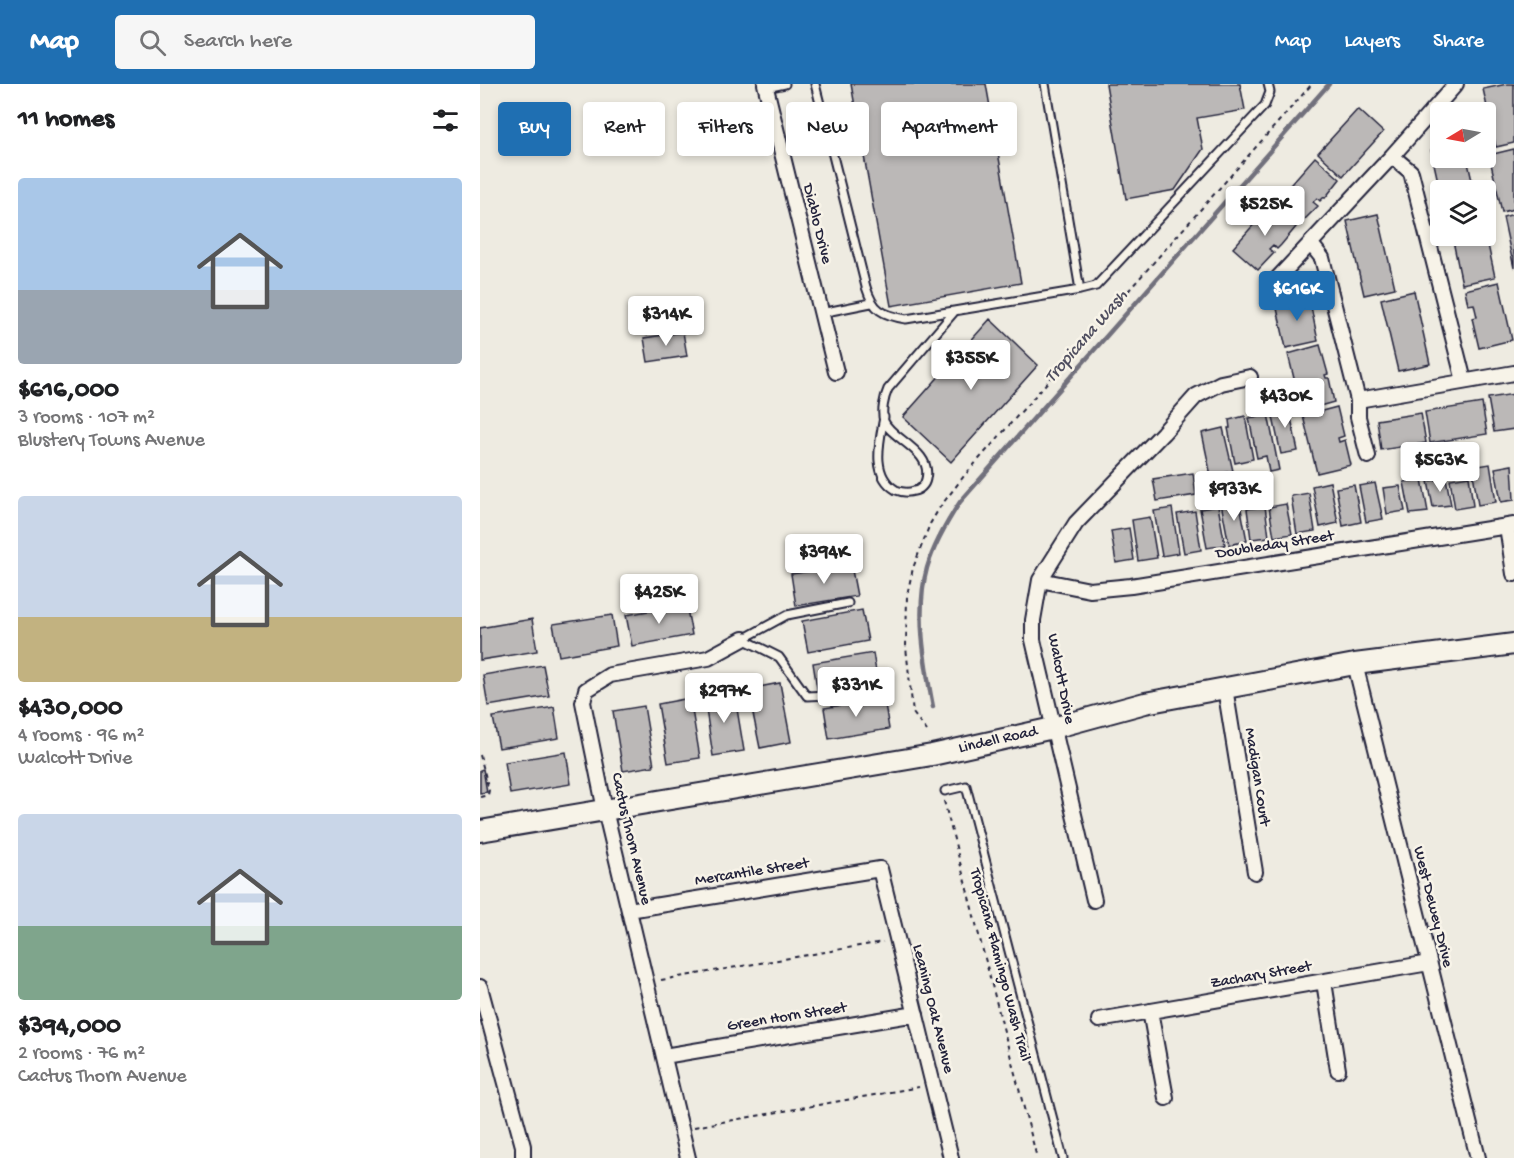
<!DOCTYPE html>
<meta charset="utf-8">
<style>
:root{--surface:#fff;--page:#f6f6f6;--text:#202124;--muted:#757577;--accent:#1f6fb2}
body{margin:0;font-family:"Gochi Hand",sans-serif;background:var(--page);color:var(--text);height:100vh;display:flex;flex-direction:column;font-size:22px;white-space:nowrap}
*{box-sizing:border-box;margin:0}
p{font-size:20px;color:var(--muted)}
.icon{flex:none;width:33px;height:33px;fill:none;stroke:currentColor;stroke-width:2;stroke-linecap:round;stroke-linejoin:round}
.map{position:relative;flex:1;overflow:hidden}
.drawer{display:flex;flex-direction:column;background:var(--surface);width:480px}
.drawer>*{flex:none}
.guide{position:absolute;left:18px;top:18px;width:570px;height:54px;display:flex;gap:12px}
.needle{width:39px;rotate:260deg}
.fabs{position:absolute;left:950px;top:18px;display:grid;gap:12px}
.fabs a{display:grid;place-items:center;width:66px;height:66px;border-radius:6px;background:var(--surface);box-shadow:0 3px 9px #0003;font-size:30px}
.price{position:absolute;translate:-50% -51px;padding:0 14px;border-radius:6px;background:#fff;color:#222;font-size:20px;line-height:39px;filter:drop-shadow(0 2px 3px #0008)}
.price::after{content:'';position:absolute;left:50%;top:36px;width:18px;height:14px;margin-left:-9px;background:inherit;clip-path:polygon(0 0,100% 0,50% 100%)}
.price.active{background:var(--accent);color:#fff}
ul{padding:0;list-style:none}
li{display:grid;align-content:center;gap:12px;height:318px;padding:0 18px}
li span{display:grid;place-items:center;height:186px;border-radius:6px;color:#555}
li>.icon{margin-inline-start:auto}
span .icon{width:108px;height:108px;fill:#fffc;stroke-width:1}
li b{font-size:26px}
h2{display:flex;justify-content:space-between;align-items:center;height:72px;padding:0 18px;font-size:26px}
.tag{padding:0 21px;border-radius:6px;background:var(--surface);box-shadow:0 3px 9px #0003;font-size:21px;line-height:54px}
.tag.active{background:var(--accent);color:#fff}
header{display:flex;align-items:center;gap:36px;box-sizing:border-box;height:84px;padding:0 30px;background:var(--accent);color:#fff}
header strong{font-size:28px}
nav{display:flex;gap:33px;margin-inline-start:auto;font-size:21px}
.search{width:420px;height:54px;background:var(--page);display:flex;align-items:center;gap:15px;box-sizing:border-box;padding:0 21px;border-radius:6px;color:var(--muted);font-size:22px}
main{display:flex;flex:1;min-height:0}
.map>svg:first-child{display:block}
</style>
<header>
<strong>Map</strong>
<div class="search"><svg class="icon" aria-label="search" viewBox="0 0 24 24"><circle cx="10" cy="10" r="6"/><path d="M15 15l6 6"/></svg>Search here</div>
<nav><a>Map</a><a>Layers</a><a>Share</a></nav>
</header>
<main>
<section class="drawer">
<h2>11 homes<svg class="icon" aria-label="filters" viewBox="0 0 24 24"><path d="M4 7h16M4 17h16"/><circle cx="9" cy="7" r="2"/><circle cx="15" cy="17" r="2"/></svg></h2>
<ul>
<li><span style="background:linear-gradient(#a9c7e8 60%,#9aa5b1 0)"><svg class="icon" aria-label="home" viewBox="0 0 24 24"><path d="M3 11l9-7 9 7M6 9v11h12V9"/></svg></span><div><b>$616,000</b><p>3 rooms · 107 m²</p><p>Blustery Towns Avenue</p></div></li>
<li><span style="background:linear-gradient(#c9d6e8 65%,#c2b280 0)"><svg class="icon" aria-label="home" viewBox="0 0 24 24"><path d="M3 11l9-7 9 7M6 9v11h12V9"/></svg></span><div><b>$430,000</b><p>4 rooms · 96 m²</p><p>Walcott Drive</p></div></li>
<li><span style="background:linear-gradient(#c9d6e8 60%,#7fa58c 0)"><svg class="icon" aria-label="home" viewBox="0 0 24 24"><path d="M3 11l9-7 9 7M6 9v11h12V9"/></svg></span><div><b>$394,000</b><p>2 rooms · 76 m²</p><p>Cactus Thorn Avenue</p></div></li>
</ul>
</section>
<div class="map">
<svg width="1034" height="1074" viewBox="0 0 1034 1074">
<rect width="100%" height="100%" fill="#eeebe1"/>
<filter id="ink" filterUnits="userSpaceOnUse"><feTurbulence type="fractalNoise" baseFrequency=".0167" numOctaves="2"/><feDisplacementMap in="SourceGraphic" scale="12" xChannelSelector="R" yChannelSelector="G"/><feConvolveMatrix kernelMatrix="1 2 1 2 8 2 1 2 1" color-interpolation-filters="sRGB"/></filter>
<g filter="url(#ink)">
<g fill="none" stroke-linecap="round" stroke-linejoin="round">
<path stroke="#716f7b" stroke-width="4.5" d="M453,623C445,581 435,527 447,484C454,460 467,438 480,418L849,0"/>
</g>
<path fill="#bbb8b7" stroke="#22223b" stroke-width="1.5" d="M371,0H506L541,199L411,222Z
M626,0H760L765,26L717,34L723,65L695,106L646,115Z
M1027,0H1034V59L1016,63L1003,5Z
M878,25L903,48L863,92L838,69Z
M960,64V74H987L994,106L960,107L951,66Z
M1034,65V125L1022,128L1009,71Z
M835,73L860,95L845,114L844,113L840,117L837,114L833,118L838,122L821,139L796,117Z
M792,120L816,143L801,161L797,165L793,161L789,165L794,169L778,186L753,164Z
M898,130L915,204L884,211L867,137Z
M1034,130V184L1023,133Z
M1005,147L1015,193L982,200L972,152H1005Z
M1019,198L1032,256L999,264L992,234L997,233L994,220L988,221L985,206Z
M934,207L950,280L918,287L901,215Z
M829,213L838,257L806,264L796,220Z
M510,235L558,281L471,378L423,333Z
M203,248L207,272L168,278L164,254Z
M840,261L848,290L845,291L846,294H849L854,318L822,327L808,270Z
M1034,310V345L1014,348L1008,314Z
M1002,319L1007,350L950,359L945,328Z
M808,320L818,367L801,370L791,324Z
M857,323L864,352L858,354L859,358L865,356L871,381L837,389L823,332Z
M941,329L946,359L901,366L897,336Z
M788,330L799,386L789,388L786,372L777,374L769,334Z
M765,332L773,375L755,379L748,344H750L749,336Z
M743,344L753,387L731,392L722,349Z
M1010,380L1016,418L998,421L992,383Z
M1032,381L1034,416L1021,418L1015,384Z
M713,389L716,411L677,417L673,395Z
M989,392L993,422L975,425L970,395Z
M966,394L971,421L953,423L948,397Z
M942,395L948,428L930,430L924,398Z
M850,398L858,439L840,443L832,402Z
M895,399L903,435L886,438L879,402Z
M874,401L881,438L863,442L856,404Z
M920,402L925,427L907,430L903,404Z
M829,409L835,447L817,450L811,412Z
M759,415L767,457L749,461L741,419Z
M806,420L812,450L794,453L789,423Z
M738,422L745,461L727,464L720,425Z
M785,422L789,453L771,455L767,425Z
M692,424L699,469L682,472L674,427Z
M715,427L721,466L704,469L697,430Z
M670,433L677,474L658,477L652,436Z
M649,444L654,476L636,479L631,447Z
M371,481L377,512L316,522L311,490Z
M206,520L212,551L152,562L146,531Z
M382,526L388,557L328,568L322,537Z
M132,531L137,562L79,572L73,540Z
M52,535L57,567L0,576V544Z
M393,569L398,600L338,610L333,579Z
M63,581L69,612L8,622L3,591Z
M300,599L311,658L280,664L268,605Z
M254,607L264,667L233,672L224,612Z
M210,614L220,674L188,679L178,620Z
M404,614L409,645L349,655L344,624Z
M164,622L174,682L143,687L133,627Z
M74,623L79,654L19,664L13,633Z
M86,668L91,700L30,710L25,678Z
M3,685L7,708L0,709V686Z"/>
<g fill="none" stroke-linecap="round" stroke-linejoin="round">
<defs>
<path id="lane" d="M335,0L386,203C393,226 402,231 426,235L600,206
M565,0L600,206L616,202L785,21L790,8L788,0
M286,4L305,0
M341,229L391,219
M404,333C400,356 390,391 416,406C421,408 428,409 434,407C440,406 445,401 446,395C453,367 411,355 404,337C401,328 404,314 408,305L475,227
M263,555L299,573L327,612L394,609
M263,555L307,531L368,519
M465,707L486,702L583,1074"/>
<path id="street" d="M285,0L356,288
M912,72L931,88L984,297
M831,160L842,174L878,316V333L888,372
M797,195L912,72L976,0
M878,316L1034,289
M1027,442L1034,490
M560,496L610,506L651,502L1034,441
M875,580L998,1074
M745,604L775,788
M614,816L553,556V536L560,496L596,439L683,349L716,312L741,299L770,293
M149,826L400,785L471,1074
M844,898L858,986
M0,903L43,1062V1074
M670,927L686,1014
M619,936L949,879
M184,972L436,930
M208,1074L125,726L103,618L106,606L130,591L228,574L263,555"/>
<g id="secondary">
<path id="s1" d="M0,747L452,671L573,644L665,619L875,580L1034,560"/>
</g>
</defs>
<use href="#lane" stroke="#22223b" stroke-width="11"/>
<use href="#street" stroke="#22223b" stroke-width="18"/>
<use href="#secondary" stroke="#22223b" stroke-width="24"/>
<path stroke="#22223b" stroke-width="2" stroke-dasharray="4.5 4.5" stroke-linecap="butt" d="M447,647L433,629L426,563L427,511L433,484L450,440L460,423L484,392L832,0
M0,671L9,706L8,711L0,713
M464,717L557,1074
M181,896L403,858
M214,1043L439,1003"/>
<use href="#lane" stroke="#f7f3e8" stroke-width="7"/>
<use href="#street" stroke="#f7f3e8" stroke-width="14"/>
<use href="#secondary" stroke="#f7f3e8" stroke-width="20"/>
</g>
</g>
<g text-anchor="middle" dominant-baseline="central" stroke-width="5" stroke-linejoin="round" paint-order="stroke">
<g font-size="16" fill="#22223b" stroke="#f7f3e8">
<text transform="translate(336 140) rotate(76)">Diablo Drive</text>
<text transform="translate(795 462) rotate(-9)">Doubleday Street</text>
<text transform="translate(580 595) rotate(79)">Walcott Drive</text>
<text stroke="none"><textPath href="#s1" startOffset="526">Lindell Road</textPath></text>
<text transform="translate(776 693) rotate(81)">Madigan Court</text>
<text transform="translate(150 755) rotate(77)">Cactus Thorn Avenue</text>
<text transform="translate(272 789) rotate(-9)">Mercantile Street</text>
<text transform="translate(952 823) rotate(76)">West Dewey Drive</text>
<text transform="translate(519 881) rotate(75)">Tropicana Flamingo Wash Trail</text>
<text transform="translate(781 892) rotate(-10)">Zachary Street</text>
<text transform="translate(452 925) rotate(76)">Leaning Oak Avenue</text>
<text transform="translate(307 934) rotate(-9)">Green Horn Street</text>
</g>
<g font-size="18" font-style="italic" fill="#504f60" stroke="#f7f3e8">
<text transform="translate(607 253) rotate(-49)">Tropicana Wash</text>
</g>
</g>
</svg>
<div class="fabs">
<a><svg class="needle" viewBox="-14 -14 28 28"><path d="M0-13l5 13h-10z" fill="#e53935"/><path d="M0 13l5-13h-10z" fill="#757577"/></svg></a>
<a><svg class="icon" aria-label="layers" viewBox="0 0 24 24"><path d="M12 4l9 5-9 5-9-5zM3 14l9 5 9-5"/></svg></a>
</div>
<b class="price" style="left:785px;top:153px">$525K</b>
<b class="price active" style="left:817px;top:238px">$616K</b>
<b class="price" style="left:186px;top:263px">$314K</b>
<b class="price" style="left:491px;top:307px">$355K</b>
<b class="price" style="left:805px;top:345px">$430K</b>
<b class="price" style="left:960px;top:409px">$563K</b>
<b class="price" style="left:754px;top:438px">$933K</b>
<b class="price" style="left:344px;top:501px">$394K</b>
<b class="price" style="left:179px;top:541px">$425K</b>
<b class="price" style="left:376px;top:634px">$331K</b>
<b class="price" style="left:244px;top:640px">$297K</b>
<div class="guide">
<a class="tag active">Buy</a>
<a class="tag">Rent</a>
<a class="tag">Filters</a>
<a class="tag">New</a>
<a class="tag">Apartment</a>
</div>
</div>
</main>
